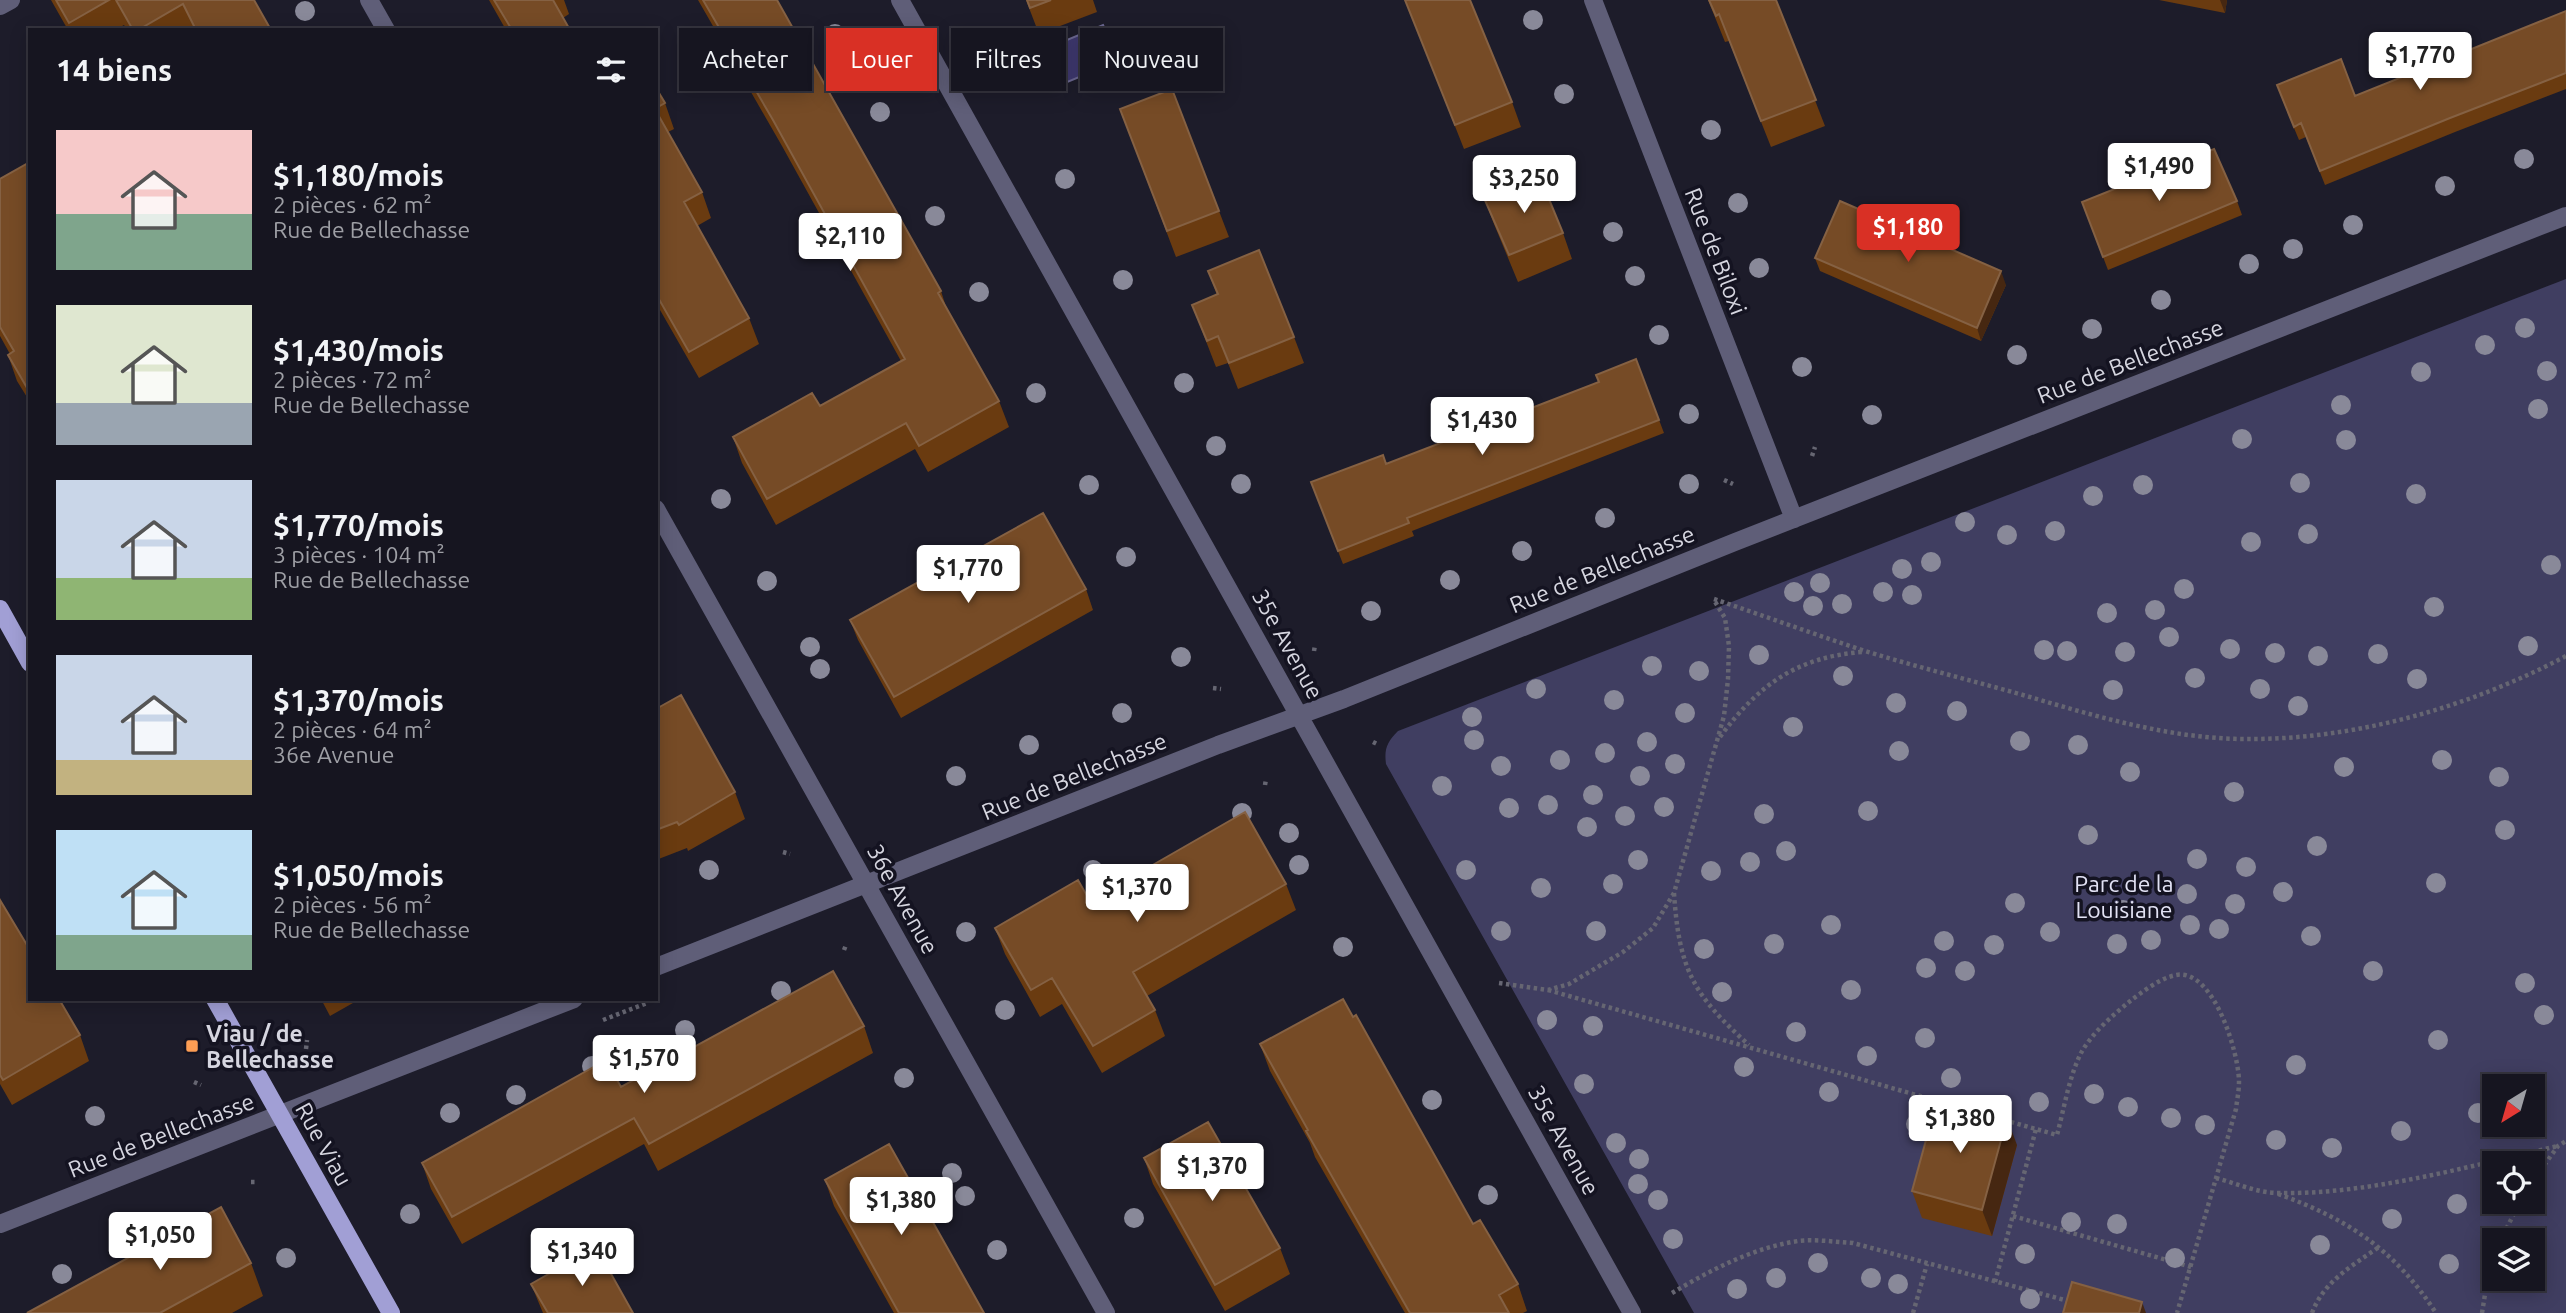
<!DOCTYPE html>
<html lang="fr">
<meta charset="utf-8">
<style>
:root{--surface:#161520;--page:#23222d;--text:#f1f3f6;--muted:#9e9fa5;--line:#35343e;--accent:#d93025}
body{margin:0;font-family:Ubuntu,sans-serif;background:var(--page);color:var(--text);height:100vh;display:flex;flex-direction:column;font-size:26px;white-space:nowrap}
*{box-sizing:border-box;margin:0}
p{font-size:23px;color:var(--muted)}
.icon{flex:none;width:38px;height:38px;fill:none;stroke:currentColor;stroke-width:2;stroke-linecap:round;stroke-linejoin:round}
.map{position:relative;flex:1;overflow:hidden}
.side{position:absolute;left:28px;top:28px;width:630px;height:973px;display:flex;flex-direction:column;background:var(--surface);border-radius:0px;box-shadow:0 4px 18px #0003,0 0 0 2px var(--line)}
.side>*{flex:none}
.banner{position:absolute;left:679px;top:28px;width:665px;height:63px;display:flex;gap:14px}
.needle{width:46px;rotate:217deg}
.tools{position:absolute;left:2482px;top:1074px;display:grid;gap:14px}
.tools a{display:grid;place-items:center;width:63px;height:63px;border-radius:0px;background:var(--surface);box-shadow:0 4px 18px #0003,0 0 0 2px var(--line);font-size:35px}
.price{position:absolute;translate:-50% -60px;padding:0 16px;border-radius:7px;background:#fff;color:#222;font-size:23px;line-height:46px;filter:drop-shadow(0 2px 4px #0008)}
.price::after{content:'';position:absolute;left:50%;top:42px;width:21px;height:16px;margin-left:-10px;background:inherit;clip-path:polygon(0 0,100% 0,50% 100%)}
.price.on{background:var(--accent);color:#fff}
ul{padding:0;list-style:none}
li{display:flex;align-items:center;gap:21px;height:175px;padding:0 28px}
li span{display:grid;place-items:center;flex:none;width:196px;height:140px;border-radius:0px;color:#555}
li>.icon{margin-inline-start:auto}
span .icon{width:84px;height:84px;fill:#fffc;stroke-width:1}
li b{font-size:30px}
h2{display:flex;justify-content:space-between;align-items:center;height:84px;padding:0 28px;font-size:30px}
.pill{padding:0 24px;border-radius:0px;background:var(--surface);box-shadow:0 4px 18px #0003,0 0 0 2px var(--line);font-size:24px;line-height:63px}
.pill.on{background:var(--accent);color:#fff}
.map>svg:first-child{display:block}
</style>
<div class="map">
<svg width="2566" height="1313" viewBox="0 0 2566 1313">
<rect width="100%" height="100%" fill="#1d1c2a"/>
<path fill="#403e61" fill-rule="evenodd" d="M2566,279V1313H1694L1386,764C1384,749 1387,742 1398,731ZM2494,1087H2532V1125H2494ZM2494,1164H2532V1202H2494ZM2494,1241H2532V1279H2494Z"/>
<path fill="#3f3970" stroke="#6c6892" stroke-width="2" d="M1103,25L1118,61L1048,90L1033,54Z"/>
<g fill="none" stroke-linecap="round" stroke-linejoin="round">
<path stroke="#666672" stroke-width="4.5" stroke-dasharray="3.5 3.5" stroke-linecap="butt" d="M1812,456L1815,447
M1724,480L1733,484
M1714,599C1764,616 1814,634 1865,651C1917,667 1970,680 2023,695C2095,716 2170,739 2246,739C2355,740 2470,707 2566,656
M1314,651L1315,645
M1213,688L1221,689
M1720,737C1758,685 1797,657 1862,652
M1373,742L1379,745
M1265,785L1266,779
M783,852L790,854
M1674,893C1679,969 1693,995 1749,1045
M844,950L846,945
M1499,983L1548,990L1569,984L1623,952L1653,928L1674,893L1724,716L1728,679L1729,646L1725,618L1714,600
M1548,990L1941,1102
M603,1020L647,1003
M306,1049L307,1040
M194,1082L201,1085
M2004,1120L2057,1135C2064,1109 2069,1077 2081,1053C2092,1033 2112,1016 2129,1002C2142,992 2160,978 2176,975C2214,968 2239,1054 2239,1082C2239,1091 2237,1100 2236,1109L2177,1313
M2216,1178C2235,1183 2258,1193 2278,1193C2368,1195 2470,1166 2558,1146
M251,1182H255
M2532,1182L2558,1146L2566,1141
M2278,1194C2348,1219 2395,1250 2436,1313
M2013,1216L2191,1267
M2500,1241L2520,1202
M1995,1282L2036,1129
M1672,1293C1711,1270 1752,1248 1798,1241C1816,1239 1835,1242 1853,1243L2072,1302
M1913,1313L1927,1264
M2312,1313C2324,1281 2352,1266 2379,1247
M2482,1313L2488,1276L2494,1258"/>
<path stroke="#5f5e78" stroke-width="18" d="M369,0L386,30
M900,0L1632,1313
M1593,0L1794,519
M0,6L11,0
M656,509L1106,1313
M656,967L1218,745L1344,699L1735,542L2566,216
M0,1224L574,999"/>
<path stroke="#a19fd5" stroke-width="18" d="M0,609L30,663
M215,999L391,1313"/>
</g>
<g fill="#898999">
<circle cx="305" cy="11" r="10"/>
<circle cx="1533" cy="20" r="10"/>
<circle cx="835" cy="34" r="10"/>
<circle cx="1002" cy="68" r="10"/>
<circle cx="1564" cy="94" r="10"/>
<circle cx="880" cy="112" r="10"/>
<circle cx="1711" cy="130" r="10"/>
<circle cx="2524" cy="159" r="10"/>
<circle cx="1065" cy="179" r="10"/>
<circle cx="2445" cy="186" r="10"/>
<circle cx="1738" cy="203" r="10"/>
<circle cx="935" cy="216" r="10"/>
<circle cx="2353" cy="225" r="10"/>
<circle cx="1613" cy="232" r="10"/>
<circle cx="2293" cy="249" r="10"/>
<circle cx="2249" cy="264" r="10"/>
<circle cx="1759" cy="268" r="10"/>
<circle cx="1635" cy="276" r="10"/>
<circle cx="1123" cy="280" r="10"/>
<circle cx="979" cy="292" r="10"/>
<circle cx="2161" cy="300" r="10"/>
<circle cx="2525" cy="328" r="10"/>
<circle cx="2092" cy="329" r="10"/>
<circle cx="1659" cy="335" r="10"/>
<circle cx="2485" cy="345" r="10"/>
<circle cx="2017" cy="355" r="10"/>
<circle cx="1802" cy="367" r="10"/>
<circle cx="2547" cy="371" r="10"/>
<circle cx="2421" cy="372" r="10"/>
<circle cx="1184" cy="383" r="10"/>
<circle cx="1036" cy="393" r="10"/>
<circle cx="2341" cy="405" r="10"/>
<circle cx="2538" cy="409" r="10"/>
<circle cx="1689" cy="414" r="10"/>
<circle cx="1872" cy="415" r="10"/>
<circle cx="2242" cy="439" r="10"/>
<circle cx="2346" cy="440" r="10"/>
<circle cx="1216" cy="446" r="10"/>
<circle cx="2300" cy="483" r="10"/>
<circle cx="1241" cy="484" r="10"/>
<circle cx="1689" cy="484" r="10"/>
<circle cx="1089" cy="485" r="10"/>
<circle cx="2143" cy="485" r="10"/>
<circle cx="2416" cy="494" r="10"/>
<circle cx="2093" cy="496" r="10"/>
<circle cx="721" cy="499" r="10"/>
<circle cx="1605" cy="518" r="10"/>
<circle cx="1965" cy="522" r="10"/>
<circle cx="2055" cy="531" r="10"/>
<circle cx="2308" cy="534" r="10"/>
<circle cx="2007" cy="535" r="10"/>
<circle cx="2251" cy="542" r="10"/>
<circle cx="1522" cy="551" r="10"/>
<circle cx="1126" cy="557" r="10"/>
<circle cx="1931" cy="562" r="10"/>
<circle cx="2551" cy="565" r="10"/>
<circle cx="1902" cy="569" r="10"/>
<circle cx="1450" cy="580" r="10"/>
<circle cx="767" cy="581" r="10"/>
<circle cx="1820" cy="583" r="10"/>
<circle cx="2184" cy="589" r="10"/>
<circle cx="1794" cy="592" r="10"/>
<circle cx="1883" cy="592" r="10"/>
<circle cx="1912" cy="595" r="10"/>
<circle cx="1842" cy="604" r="10"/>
<circle cx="1813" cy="606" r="10"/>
<circle cx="2434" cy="607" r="10"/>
<circle cx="2155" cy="610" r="10"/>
<circle cx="1371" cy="611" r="10"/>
<circle cx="2107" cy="613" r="10"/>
<circle cx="2169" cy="637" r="10"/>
<circle cx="2528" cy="646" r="10"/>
<circle cx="810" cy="647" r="10"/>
<circle cx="2230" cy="649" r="10"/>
<circle cx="2044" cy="650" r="10"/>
<circle cx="2067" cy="651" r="10"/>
<circle cx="2125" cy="652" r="10"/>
<circle cx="2275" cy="653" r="10"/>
<circle cx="2378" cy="654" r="10"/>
<circle cx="1759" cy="655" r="10"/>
<circle cx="2318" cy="656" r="10"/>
<circle cx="1181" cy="657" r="10"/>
<circle cx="1652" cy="666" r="10"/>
<circle cx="820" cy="669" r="10"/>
<circle cx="1699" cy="671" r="10"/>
<circle cx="1843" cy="676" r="10"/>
<circle cx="2195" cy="678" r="10"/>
<circle cx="2417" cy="679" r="10"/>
<circle cx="1536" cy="689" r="10"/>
<circle cx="2260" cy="689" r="10"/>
<circle cx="2113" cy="690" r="10"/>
<circle cx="1614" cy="700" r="10"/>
<circle cx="1896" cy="703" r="10"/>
<circle cx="2298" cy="706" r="10"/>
<circle cx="1957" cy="711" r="10"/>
<circle cx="1122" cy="713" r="10"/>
<circle cx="1685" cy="713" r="10"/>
<circle cx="1472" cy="717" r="10"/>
<circle cx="1793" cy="727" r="10"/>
<circle cx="1474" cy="740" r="10"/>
<circle cx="2020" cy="741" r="10"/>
<circle cx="1647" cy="742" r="10"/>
<circle cx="1029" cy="745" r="10"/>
<circle cx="2078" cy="745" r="10"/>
<circle cx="1899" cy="751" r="10"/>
<circle cx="1605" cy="753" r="10"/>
<circle cx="1560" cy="760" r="10"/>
<circle cx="2442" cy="760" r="10"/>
<circle cx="1675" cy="764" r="10"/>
<circle cx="1501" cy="766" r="10"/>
<circle cx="2344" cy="767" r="10"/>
<circle cx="2130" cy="772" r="10"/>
<circle cx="956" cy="776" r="10"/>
<circle cx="1640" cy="776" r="10"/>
<circle cx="2499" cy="777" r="10"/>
<circle cx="1442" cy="786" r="10"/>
<circle cx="2234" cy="792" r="10"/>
<circle cx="1593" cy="795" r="10"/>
<circle cx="1548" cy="805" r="10"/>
<circle cx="1664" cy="807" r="10"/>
<circle cx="1509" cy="808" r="10"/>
<circle cx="1868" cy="811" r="10"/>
<circle cx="1242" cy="813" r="10"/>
<circle cx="1764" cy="814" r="10"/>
<circle cx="1625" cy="816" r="10"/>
<circle cx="1587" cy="827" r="10"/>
<circle cx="2505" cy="830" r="10"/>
<circle cx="1289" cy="833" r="10"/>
<circle cx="2088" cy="835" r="10"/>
<circle cx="2317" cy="846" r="10"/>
<circle cx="1786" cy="851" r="10"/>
<circle cx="2197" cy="859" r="10"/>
<circle cx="1638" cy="860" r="10"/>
<circle cx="1750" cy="862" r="10"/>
<circle cx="1299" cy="865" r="10"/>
<circle cx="2246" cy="867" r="10"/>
<circle cx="709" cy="870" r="10"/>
<circle cx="1093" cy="870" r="10"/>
<circle cx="1466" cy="870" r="10"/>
<circle cx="1711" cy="871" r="10"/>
<circle cx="2436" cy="883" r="10"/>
<circle cx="1613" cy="884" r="10"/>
<circle cx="1541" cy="888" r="10"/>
<circle cx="2283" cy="892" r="10"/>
<circle cx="2187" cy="894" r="10"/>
<circle cx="2015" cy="903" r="10"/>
<circle cx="2235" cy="904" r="10"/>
<circle cx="2123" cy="910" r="10"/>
<circle cx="1831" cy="925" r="10"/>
<circle cx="2190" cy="925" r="10"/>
<circle cx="2219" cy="929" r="10"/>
<circle cx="1501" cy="931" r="10"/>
<circle cx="1596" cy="931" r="10"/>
<circle cx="966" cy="932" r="10"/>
<circle cx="2050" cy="932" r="10"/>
<circle cx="2311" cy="936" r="10"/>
<circle cx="2151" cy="940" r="10"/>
<circle cx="1944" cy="941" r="10"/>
<circle cx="1774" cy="944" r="10"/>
<circle cx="2117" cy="944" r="10"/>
<circle cx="1994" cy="945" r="10"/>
<circle cx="1343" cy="947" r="10"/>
<circle cx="1704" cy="949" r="10"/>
<circle cx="1926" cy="968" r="10"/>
<circle cx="1965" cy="971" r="10"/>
<circle cx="2373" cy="971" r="10"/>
<circle cx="2525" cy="983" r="10"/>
<circle cx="1851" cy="990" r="10"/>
<circle cx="781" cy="991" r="10"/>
<circle cx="1722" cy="992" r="10"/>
<circle cx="1005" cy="1010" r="10"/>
<circle cx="2544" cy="1015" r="10"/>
<circle cx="1547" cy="1020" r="10"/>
<circle cx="1593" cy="1026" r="10"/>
<circle cx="685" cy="1030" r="10"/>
<circle cx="1796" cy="1032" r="10"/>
<circle cx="1925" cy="1038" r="10"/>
<circle cx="2438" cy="1040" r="10"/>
<circle cx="1867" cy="1056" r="10"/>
<circle cx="2296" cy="1065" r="10"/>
<circle cx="592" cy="1066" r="10"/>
<circle cx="1744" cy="1067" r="10"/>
<circle cx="904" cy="1078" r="10"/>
<circle cx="1951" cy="1078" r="10"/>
<circle cx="1584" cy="1084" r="10"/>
<circle cx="1829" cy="1092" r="10"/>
<circle cx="2094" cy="1094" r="10"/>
<circle cx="516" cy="1095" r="10"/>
<circle cx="1432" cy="1100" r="10"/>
<circle cx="2039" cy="1102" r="10"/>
<circle cx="2128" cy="1107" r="10"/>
<circle cx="450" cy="1113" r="10"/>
<circle cx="2478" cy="1113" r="10"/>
<circle cx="95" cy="1116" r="10"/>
<circle cx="2171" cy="1118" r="10"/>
<circle cx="1916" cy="1124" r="10"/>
<circle cx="2205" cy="1125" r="10"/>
<circle cx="2401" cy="1131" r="10"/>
<circle cx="2276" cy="1140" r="10"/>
<circle cx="1616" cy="1143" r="10"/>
<circle cx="2332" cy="1148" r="10"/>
<circle cx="1639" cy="1159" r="10"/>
<circle cx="952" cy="1173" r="10"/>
<circle cx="1638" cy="1184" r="10"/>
<circle cx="1488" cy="1195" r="10"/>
<circle cx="965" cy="1196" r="10"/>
<circle cx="1658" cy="1200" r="10"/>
<circle cx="2457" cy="1204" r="10"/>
<circle cx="410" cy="1214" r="10"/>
<circle cx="1134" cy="1218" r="10"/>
<circle cx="2392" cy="1219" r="10"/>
<circle cx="2071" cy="1222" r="10"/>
<circle cx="2117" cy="1224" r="10"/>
<circle cx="170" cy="1229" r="10"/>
<circle cx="1673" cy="1239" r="10"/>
<circle cx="2320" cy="1245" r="10"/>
<circle cx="997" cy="1250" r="10"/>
<circle cx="2025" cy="1254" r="10"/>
<circle cx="286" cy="1258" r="10"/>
<circle cx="2175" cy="1258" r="10"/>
<circle cx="1818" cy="1263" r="10"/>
<circle cx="2449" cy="1264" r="10"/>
<circle cx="62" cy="1274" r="10"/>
<circle cx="1776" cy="1278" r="10"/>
<circle cx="1871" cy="1278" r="10"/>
<circle cx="1898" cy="1284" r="10"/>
<circle cx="1737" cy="1289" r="10"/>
<circle cx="2030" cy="1299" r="10"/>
</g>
<path fill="#6a3b10" d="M51,0H254L271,30H127L124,25L115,30H68Z
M489,0H564L569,14L563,18L570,30H506Z
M698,0H777L941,291L947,310L999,401L1009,427L928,472L915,449L776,525L742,463L733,437L820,406L901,361L782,146Z
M1026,0H1093L1097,12L1039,34Z
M1405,0L1512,102L1521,127L1464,149Z
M1708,0H1776L1825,126L1771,147L1729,41L1725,42Z
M2159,0H2227L2225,13Z
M2566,11V89L2455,132L2325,185L2306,137L2299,140L2282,99L2355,96Z
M656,88L665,103L674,129L668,132L702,192L711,218L697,226L749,318L759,344L699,378L656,303Z
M1120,109L1219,211L1229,237L1176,257Z
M30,162V402L17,381L8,355L10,354L0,336V179Z
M1484,198L1563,233L1572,259L1518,282L1494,224Z
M2237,201L2242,215L2108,270L2082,202Z
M1815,258L2006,285L1981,341L1820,271Z
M1208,271L1294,337L1304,363L1238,389L1228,363L1216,367L1192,305L1217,295Z
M1636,359L1664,433L1412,531L1414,536L1343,564L1311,482L1386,464L1598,382Z
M1086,589L1093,610L901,718L858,640L850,620Z
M656,709L735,792L745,819L688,851L687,848L656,860Z
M1286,884L1296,910L1147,996L1155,1010L1165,1036L1102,1073L1062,1004L1040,1017L1005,954L995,928L1090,901Z
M0,900L80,1035L89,1061L12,1105L0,1084Z
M321,999H360L330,1016Z
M1353,1017L1473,1224L1518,1284L1527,1311L1523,1313H1405L1315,1157L1310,1143L1270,1071L1260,1044Z
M864,1026L873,1053L658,1171L644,1144L462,1244L431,1189L422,1163L621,1087Z
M2017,1145L1992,1236L1922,1218L1912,1191Z
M1144,1158L1280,1248L1290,1274L1225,1311L1153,1184Z
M825,1180L984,1313H894L834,1206Z
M251,1263L263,1296L232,1313H27Z
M531,1284L633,1313H543Z"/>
<path fill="#462711" d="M2220,0H2227L2225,13Z
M2001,271L2006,285L1981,341L1977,328Z
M2007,1118L2017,1145L1992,1236L1982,1210Z
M2142,1302L2146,1313H2139Z"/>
<path fill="#764b26" stroke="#856143" stroke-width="2" d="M56,0H109L69,23Z
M116,0H254L271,30H196L183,4L138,30H133Z
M494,0H553L570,30H512Z
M703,0H777L941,291L938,293L999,401L919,446L906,423L767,499L733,437L812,393L820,406L905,359L773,120Z
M1027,0H1051L1030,8Z
M1405,0H1470L1512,102L1455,125Z
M1709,0H1776L1816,100L1761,121L1719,14L1716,16Z
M2566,11V73L2450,118L2320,171L2301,123L2294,127L2277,85L2341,59L2355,96Z
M656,88L665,103L656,108Z
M1172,89L1219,211L1167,231L1120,109Z
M656,111L702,192L684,202L749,318L689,352L656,294Z
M2214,149L2237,201L2103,257L2082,202Z
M30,162V393L8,355L14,351L0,327V179Z
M1539,175L1563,233L1509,255L1484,198Z
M1840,201L2001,271L1977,328L1815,258Z
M1259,250L1294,337L1229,363L1218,336L1207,341L1192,305L1218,294L1208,271Z
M1636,359L1659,420L1407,518L1409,523L1338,551L1311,482L1383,455L1386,464L1599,382L1596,375Z
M1043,513L1086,589L894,697L850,620Z
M681,695L735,792L679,825L677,822L656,830V709Z
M1245,812L1286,884L1133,972L1155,1010L1093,1046L1052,978L1031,990L995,928L1078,880L1090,901Z
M0,900L30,950V999H59L80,1035L3,1080L0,1075Z
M833,971L864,1026L649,1144L634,1118L452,1217L422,1163L606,1060L621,1087Z
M1343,999L1353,1017L1356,1015L1473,1224L1480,1220L1518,1284L1499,1295L1509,1313H1410L1306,1131L1308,1130L1260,1044Z
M1937,1100L2007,1118L1982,1210L1912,1191Z
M1208,1122L1280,1248L1215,1285L1144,1158Z
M889,1144L984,1313H899L825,1180Z
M221,1207L251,1263L160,1313H27Z
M596,1247L633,1313H548L531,1284Z
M2072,1282L2142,1302L2139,1313H2063Z"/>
<rect fill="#fc9d54" stroke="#141321" stroke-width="2.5" x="185" y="1039" width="14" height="14" rx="3.5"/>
<g text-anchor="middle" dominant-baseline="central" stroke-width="7" stroke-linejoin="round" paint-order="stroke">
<g font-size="23" fill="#d6d6e0" stroke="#141321">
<text transform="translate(1716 251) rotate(69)">Rue de Biloxi</text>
<text transform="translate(2130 361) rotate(-21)">Rue de Bellechasse</text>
<text transform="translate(1602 569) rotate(-22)">Rue de Bellechasse</text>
<text transform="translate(1288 644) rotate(61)">35e Avenue</text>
<text transform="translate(1074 776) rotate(-22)">Rue de Bellechasse</text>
<text transform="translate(903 899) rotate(61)">36e Avenue</text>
<text transform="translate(161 1135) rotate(-21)">Rue de Bellechasse</text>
<text transform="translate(1564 1140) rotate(61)">35e Avenue</text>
<text transform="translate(324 1144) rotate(61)">Rue Viau</text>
</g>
<g font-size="23" fill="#e2e2f4" stroke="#141321">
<text x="2124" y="883">Parc de la<tspan x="2124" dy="26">Louisiane</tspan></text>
</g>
<g font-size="23" font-weight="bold" fill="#d6d6e0" stroke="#141321" text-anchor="start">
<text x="206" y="1033">Viau / de<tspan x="206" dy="26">Bellechasse</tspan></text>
</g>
</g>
</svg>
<div class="tools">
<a><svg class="needle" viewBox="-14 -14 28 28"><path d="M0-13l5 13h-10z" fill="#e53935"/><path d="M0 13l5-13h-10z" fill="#9e9fa5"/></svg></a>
<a><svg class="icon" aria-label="locate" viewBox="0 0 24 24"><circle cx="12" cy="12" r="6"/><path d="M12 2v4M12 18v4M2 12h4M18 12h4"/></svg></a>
<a><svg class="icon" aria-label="layers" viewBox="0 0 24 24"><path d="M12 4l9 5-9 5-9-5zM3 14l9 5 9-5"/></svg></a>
</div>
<b class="price" style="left:2420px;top:92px">$1,770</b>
<b class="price" style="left:2159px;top:203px">$1,490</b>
<b class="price" style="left:1524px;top:215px">$3,250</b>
<b class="price on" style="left:1908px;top:264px">$1,180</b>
<b class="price" style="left:850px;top:273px">$2,110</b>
<b class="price" style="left:1482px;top:457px">$1,430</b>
<b class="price" style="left:968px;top:605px">$1,770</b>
<b class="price" style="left:1137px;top:924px">$1,370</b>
<b class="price" style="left:644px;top:1095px">$1,570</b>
<b class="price" style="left:1960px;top:1155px">$1,380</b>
<b class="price" style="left:1212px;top:1203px">$1,370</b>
<b class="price" style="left:901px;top:1237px">$1,380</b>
<b class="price" style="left:160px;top:1272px">$1,050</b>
<b class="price" style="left:582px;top:1288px">$1,340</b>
<div class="banner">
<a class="pill">Acheter</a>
<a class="pill on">Louer</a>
<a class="pill">Filtres</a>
<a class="pill">Nouveau</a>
</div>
<section class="side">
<h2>14 biens<svg class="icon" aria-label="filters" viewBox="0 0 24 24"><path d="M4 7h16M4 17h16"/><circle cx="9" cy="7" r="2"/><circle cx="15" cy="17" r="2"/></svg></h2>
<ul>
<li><span style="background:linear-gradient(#f6c9c9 60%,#7fa58c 0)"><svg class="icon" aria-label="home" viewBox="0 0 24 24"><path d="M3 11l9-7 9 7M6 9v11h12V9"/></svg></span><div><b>$1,180/mois</b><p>2 pièces · 62 m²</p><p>Rue de Bellechasse</p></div></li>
<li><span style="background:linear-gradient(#dfe7d0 70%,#9aa5b1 0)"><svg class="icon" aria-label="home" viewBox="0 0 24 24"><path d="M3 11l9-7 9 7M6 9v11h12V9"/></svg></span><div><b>$1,430/mois</b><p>2 pièces · 72 m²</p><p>Rue de Bellechasse</p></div></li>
<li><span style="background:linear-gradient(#c9d6e8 70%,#8fb573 0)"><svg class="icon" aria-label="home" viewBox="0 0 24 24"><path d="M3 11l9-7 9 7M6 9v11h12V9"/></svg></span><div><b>$1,770/mois</b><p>3 pièces · 104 m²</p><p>Rue de Bellechasse</p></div></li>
<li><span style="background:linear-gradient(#c9d6e8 75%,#c2b280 0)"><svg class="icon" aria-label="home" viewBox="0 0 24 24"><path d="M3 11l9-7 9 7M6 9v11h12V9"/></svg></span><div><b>$1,370/mois</b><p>2 pièces · 64 m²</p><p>36e Avenue</p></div></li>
<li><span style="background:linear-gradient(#bfe0f5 75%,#7fa58c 0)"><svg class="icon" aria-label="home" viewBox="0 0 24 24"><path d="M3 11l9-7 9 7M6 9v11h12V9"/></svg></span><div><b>$1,050/mois</b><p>2 pièces · 56 m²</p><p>Rue de Bellechasse</p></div></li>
</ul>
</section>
</div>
